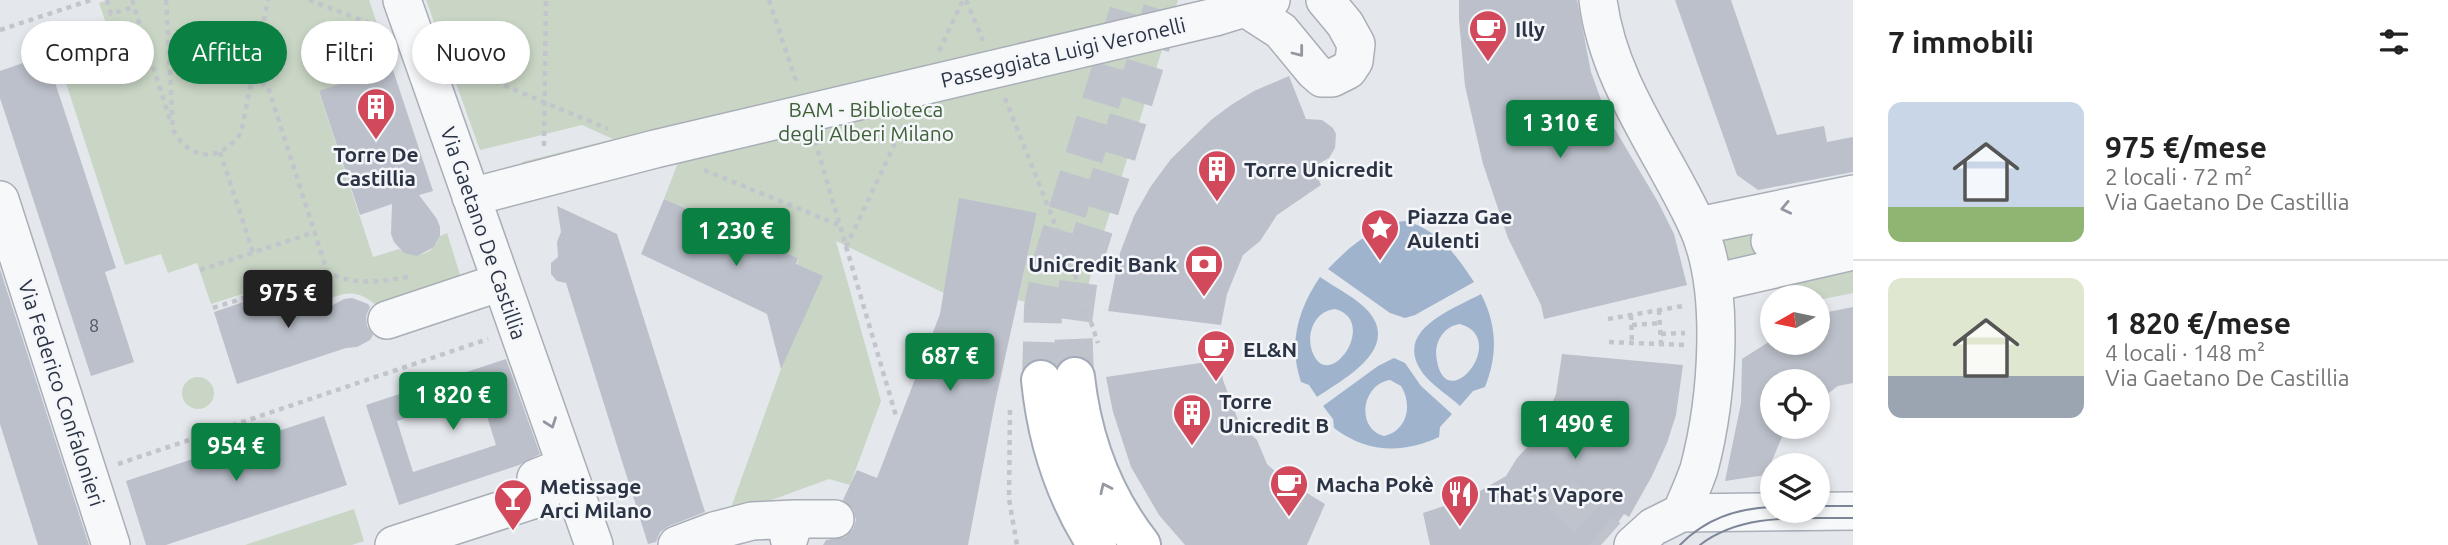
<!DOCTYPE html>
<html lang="it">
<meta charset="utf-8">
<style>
:root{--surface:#fff;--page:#f2f2f2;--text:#222;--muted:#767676;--line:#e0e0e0;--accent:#0b8043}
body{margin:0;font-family:Ubuntu,sans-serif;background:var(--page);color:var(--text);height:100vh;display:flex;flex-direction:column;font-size:26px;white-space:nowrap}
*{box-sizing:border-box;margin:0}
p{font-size:23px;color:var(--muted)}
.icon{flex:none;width:38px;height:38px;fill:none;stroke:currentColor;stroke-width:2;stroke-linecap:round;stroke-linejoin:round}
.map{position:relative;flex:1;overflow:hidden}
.panel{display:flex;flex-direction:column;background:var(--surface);width:595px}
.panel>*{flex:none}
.top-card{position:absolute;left:21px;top:21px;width:665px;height:63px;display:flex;gap:14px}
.needle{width:46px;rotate:261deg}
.fabs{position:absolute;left:1760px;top:285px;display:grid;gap:14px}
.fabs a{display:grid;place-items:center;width:70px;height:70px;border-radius:50%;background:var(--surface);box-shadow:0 4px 10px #0003;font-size:35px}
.price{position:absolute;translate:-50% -60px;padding:0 16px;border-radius:7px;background:var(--accent);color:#fff;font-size:23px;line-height:46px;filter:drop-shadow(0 2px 4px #0008)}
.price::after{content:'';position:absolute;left:50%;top:42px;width:21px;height:16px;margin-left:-10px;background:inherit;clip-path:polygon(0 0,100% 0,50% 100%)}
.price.active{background:#222;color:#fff}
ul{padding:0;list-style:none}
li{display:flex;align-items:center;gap:21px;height:175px;padding:0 35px}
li+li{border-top:2px solid var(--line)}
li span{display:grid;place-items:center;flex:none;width:196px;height:140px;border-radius:14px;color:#555}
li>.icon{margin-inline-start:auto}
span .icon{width:84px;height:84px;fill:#fffc;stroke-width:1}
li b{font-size:30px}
h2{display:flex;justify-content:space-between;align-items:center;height:84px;padding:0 35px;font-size:30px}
.pill{padding:0 24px;border-radius:32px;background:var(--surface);box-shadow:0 4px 10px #0003;font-size:24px;line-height:63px}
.pill.active{background:var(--accent);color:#fff}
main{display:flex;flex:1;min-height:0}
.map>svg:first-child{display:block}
</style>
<main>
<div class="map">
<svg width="1853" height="545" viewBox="0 0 1853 545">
<rect width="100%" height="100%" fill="#e4e7ec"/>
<path fill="#c9d6c5" d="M107,0H369L392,67L319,92L373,257L399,249C416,260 433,255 440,236L447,233L462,281L377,306C354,286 343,294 317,303L307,273L211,304L197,263L168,273L161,254L125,265L54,46L108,29L99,3Z
M426,0H1178L1093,266L1081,316L1064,312L1062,318L1034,304L1018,300L1037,213L944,293L836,241L881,401L850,485L829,479L728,516L781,369L798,258L664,199L677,165L664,158L523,170L522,162L613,139L582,125L480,150Z
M1750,229L1757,265L1727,266L1719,248L1722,240Z
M1853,261V293L1818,300V298L1781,297L1776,277Z
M182 393a16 16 0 1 1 32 0a16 16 0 1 1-32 0Z
M354,509L364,541L352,545H245Z"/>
<path fill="#9fb4cc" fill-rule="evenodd" d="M1404,221C1436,227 1457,256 1474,282L1415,315L1405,318L1390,313L1328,269C1348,248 1374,225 1404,221Z
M1320,277C1336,288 1357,298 1369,312C1400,350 1343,379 1317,397L1309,385L1301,382C1288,344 1298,309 1320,277ZM1335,309C1380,321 1328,396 1312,351C1306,333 1315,311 1335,309Z
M1481,294C1497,325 1498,355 1485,387L1473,391L1460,406C1449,396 1436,388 1426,377C1388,332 1451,310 1481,294ZM1460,324C1510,338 1447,417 1437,361C1433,344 1443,326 1460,324Z
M1394,358L1405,363L1421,386L1452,414L1440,427L1439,437C1402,454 1367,453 1334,428L1333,419L1323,406L1378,366ZM1390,380L1401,386C1413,405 1407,431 1384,436C1355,428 1362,384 1390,380Z"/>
<path fill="#bbc0ca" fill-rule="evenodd" d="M1459,0H1577L1591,72L1600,97L1610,121L1658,202L1674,234L1687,285L1544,319L1541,305L1508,238L1483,164L1465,86L1459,20Z
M1675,0H1731L1777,135L1824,126L1827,142L1853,137V172L1758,190L1737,175Z
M46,55L116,268L105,272L134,362L91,376L0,98V71Z
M392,67L433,191L419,195L437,219L440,227V236L434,247L417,256L404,253L394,242L391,234L392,204L360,215L319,91Z
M1289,76L1306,119L1322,120L1333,128L1336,134L1335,148L1329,158L1313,167L1321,185L1277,215L1260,241L1243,255L1227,294L1221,325L1108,311L1120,253L1134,216L1151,186L1171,159L1211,120L1231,105L1254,91Z
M959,198L1037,213L995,403L968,545H823L826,540L845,537L853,529L856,520L853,509L843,500L857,470L877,478L940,314Z
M664,199L798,258L796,264L823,276L781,369L767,314L641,254Z
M557,206L617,234L705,512L669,526L660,532L656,542L648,544L566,283L557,281L551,274V263L558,257L557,242L561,232Z
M0,269L89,545H38L0,424Z
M309,280L320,312L344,299L352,298L368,304L370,307L366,316L367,326L373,335L370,340L357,347L346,348L237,384L214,312Z
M1853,307V383L1838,386L1818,401V382H1773V427H1786L1766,475L1725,481L1741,403L1742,359L1767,343H1818V314Z
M1562,354L1683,365L1676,415L1667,443L1652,476L1629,517L1624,514L1608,537L1599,545H1430L1423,513L1468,498L1506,476L1517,458L1538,436L1556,394Z
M506,359L540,454L519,465L399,505L366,405ZM480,394L496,445L413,472L397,421Z
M1220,360L1223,380L1240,425L1257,440L1267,464L1282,478L1325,504L1307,545H1185L1159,515L1131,467L1113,412L1106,377Z
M324,416L347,485L166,545H146L126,481Z"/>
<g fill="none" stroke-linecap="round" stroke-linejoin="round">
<path stroke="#bfc3cb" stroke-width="37" stroke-dasharray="37 18" stroke-linecap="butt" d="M1560,494L1608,537"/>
<path stroke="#bfc3cb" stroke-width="38" stroke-dasharray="38 19" stroke-linecap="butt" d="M1075,377L1073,322L1079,277L1165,0
M1041,380L1043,308L1052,262L1132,0"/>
<defs>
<path id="minor" d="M402,0L594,545
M1598,0C1608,82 1662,150 1696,223C1727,287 1717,401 1699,469C1694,484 1687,499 1681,513
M1247,9L1281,31L1314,71L1322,78H1332L1348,70L1354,61L1356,44L1345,24L1325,0
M471,197L655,149L1215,17L1271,0
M0,200L111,545
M1698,226L1853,194
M1770,241C1797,235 1833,233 1853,212
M1713,283L1853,251
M387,320L501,282
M789,538L795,519H835
M394,545L542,497L536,478L566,466
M677,545L714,531L752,521L795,519
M1633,545L1653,527L1681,513L1853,511"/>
<path id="major" d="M1075,377C1082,440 1102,495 1141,545
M1041,380C1047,440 1064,494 1097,545"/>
</defs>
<use href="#minor" stroke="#a9aeb7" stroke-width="40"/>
<use href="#major" stroke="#a3abb8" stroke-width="42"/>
<path stroke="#c2c5cb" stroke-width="4.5" stroke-dasharray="5 5" stroke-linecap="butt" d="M107,0L111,14L134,7
M132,0L171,123
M166,0L173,130C191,162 220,162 241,133L268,0
M309,0L380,27
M769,0L797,84
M966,0L983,41
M0,30L91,0
M939,51L963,0
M458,66L608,129
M253,76L268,87L327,271C350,287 387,281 412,276
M1005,98L1075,275L1098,343
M815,141L896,416
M544,146L546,0
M220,152L253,252
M704,170L839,225
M846,247L905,122
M200,270L315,232
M213,308L327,271
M1659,310L1661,344
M1631,315L1632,343
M1608,319L1683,306
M1632,325L1661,323
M1661,334L1685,333
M1609,342L1685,345
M1010,410L1009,499L1017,545
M118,464L488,339"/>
<use href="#minor" stroke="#f7f8fa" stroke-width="37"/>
<use href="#major" stroke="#fff" stroke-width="38"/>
<path stroke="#7d8696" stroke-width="2" d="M1818,506H1853
M1680,545C1705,519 1737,508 1773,507
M1700,545C1743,512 1801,519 1853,518"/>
</g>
<defs><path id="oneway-chevron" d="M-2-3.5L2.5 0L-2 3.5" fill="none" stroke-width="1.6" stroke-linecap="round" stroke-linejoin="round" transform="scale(1.75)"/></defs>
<g stroke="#9196a0">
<use href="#oneway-chevron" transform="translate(1299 52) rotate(52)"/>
<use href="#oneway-chevron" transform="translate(1786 208) rotate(168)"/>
<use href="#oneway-chevron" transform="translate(551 423) rotate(70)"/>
</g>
<use stroke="#959aa2" href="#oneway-chevron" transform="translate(1105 488) rotate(-115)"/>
<defs>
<symbol id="cafe-pin" viewBox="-11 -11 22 30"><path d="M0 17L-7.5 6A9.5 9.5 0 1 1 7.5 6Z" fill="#d1495b" stroke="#f4f6f9"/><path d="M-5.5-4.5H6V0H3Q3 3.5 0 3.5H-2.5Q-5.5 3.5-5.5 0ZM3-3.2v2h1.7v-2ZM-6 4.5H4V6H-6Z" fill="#fff"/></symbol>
<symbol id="building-pin" viewBox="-11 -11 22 30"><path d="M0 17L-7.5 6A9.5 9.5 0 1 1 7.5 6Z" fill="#d1495b" stroke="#f4f6f9"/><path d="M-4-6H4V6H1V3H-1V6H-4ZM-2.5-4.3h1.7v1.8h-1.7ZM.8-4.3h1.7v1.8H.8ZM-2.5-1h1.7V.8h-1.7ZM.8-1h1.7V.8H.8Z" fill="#fff"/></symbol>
<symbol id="sight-pin" viewBox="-11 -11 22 30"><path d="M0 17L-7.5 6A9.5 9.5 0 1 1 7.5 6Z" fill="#d1495b" stroke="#f4f6f9"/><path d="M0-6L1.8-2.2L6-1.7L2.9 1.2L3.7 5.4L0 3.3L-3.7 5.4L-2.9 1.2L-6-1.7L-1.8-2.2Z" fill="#fff"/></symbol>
<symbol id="bank-pin" viewBox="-11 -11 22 30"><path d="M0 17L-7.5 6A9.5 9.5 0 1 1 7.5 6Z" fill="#d1495b" stroke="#f4f6f9"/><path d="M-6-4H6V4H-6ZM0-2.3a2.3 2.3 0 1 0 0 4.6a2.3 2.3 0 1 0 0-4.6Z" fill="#fff"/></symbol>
<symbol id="restaurant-pin" viewBox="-11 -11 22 30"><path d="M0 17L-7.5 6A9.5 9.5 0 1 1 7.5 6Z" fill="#d1495b" stroke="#f4f6f9"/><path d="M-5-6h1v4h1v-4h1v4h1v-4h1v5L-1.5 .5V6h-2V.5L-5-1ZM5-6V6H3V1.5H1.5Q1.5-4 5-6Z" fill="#fff"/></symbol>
<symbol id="bar-pin" viewBox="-11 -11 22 30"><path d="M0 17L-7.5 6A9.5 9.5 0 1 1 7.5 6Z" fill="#d1495b" stroke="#f4f6f9"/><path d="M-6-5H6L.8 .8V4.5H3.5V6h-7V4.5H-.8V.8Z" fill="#fff"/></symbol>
</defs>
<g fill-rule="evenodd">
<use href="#cafe-pin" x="1466" y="7" width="44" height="60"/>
<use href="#building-pin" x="354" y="85" width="44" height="60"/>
<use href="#building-pin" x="1195" y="147" width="44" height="60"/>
<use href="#sight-pin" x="1358" y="206" width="44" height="60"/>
<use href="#bank-pin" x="1182" y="242" width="44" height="60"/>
<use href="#cafe-pin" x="1194" y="327" width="44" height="60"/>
<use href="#building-pin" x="1170" y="391" width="44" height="60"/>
<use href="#cafe-pin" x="1267" y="462" width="44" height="60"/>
<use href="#restaurant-pin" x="1438" y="472" width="44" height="60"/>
<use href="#bar-pin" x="491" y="476" width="44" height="60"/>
</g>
<g text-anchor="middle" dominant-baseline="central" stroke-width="5" stroke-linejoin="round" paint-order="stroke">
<g font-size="18" fill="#4f5766">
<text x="94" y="325">8</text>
</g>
<g font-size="21" font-weight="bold" fill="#2b3445" stroke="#f4f6f9" text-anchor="start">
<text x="1515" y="29">Illy</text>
<text x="376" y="154" text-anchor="middle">Torre De<tspan x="376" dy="24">Castillia</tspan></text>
<text x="1244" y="169">Torre Unicredit</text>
<text x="1407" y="216">Piazza Gae<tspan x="1407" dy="24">Aulenti</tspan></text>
<text x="1177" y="264" text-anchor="end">UniCredit Bank</text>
<text x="1243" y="349">EL&amp;N</text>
<text x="1219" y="401">Torre<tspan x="1219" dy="24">Unicredit B</tspan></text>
<text x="1316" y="484">Macha Pokè</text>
<text x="540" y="486">Metissage<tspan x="540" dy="24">Arci Milano</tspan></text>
<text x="1487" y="494">That's Vapore</text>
</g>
<g font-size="21" fill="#2b3445" stroke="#f4f6f9">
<text transform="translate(1063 52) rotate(-13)">Passeggiata Luigi Veronelli</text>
<text transform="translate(484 233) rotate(71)">Via Gaetano De Castillia</text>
<text transform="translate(62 393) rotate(72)">Via Federico Confalonieri</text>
</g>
<g font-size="21" fill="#3f6138" stroke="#f4f6f9">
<text x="866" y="109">BAM - Biblioteca<tspan x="866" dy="24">degli Alberi Milano</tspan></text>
</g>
</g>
</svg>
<div class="fabs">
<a><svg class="needle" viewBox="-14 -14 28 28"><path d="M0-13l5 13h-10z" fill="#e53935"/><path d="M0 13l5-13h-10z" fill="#767676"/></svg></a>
<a><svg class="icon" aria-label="locate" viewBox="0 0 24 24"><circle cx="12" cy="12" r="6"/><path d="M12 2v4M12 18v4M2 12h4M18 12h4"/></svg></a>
<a><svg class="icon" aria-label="layers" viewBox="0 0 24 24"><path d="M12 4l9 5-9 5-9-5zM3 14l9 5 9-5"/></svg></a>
</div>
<b class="price" style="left:1560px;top:160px">1 310 €</b>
<b class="price" style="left:736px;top:268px">1 230 €</b>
<b class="price active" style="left:288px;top:330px">975 €</b>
<b class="price" style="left:950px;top:393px">687 €</b>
<b class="price" style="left:453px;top:432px">1 820 €</b>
<b class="price" style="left:1575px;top:461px">1 490 €</b>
<b class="price" style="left:236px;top:483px">954 €</b>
<div class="top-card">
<a class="pill">Compra</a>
<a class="pill active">Affitta</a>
<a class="pill">Filtri</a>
<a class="pill">Nuovo</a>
</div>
</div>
<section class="panel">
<h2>7 immobili<svg class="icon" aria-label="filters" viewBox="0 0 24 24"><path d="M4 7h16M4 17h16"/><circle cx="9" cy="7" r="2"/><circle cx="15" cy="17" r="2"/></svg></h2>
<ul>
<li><span style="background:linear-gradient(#c9d6e8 75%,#8fb573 0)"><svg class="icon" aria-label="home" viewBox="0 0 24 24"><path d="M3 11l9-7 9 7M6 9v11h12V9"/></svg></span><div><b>975 €/mese</b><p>2 locali · 72 m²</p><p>Via Gaetano De Castillia</p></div></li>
<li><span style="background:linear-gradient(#dfe7d0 70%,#9aa5b1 0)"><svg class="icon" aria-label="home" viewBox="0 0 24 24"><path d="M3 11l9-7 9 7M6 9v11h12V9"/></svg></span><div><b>1 820 €/mese</b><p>4 locali · 148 m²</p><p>Via Gaetano De Castillia</p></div></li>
</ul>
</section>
</main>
